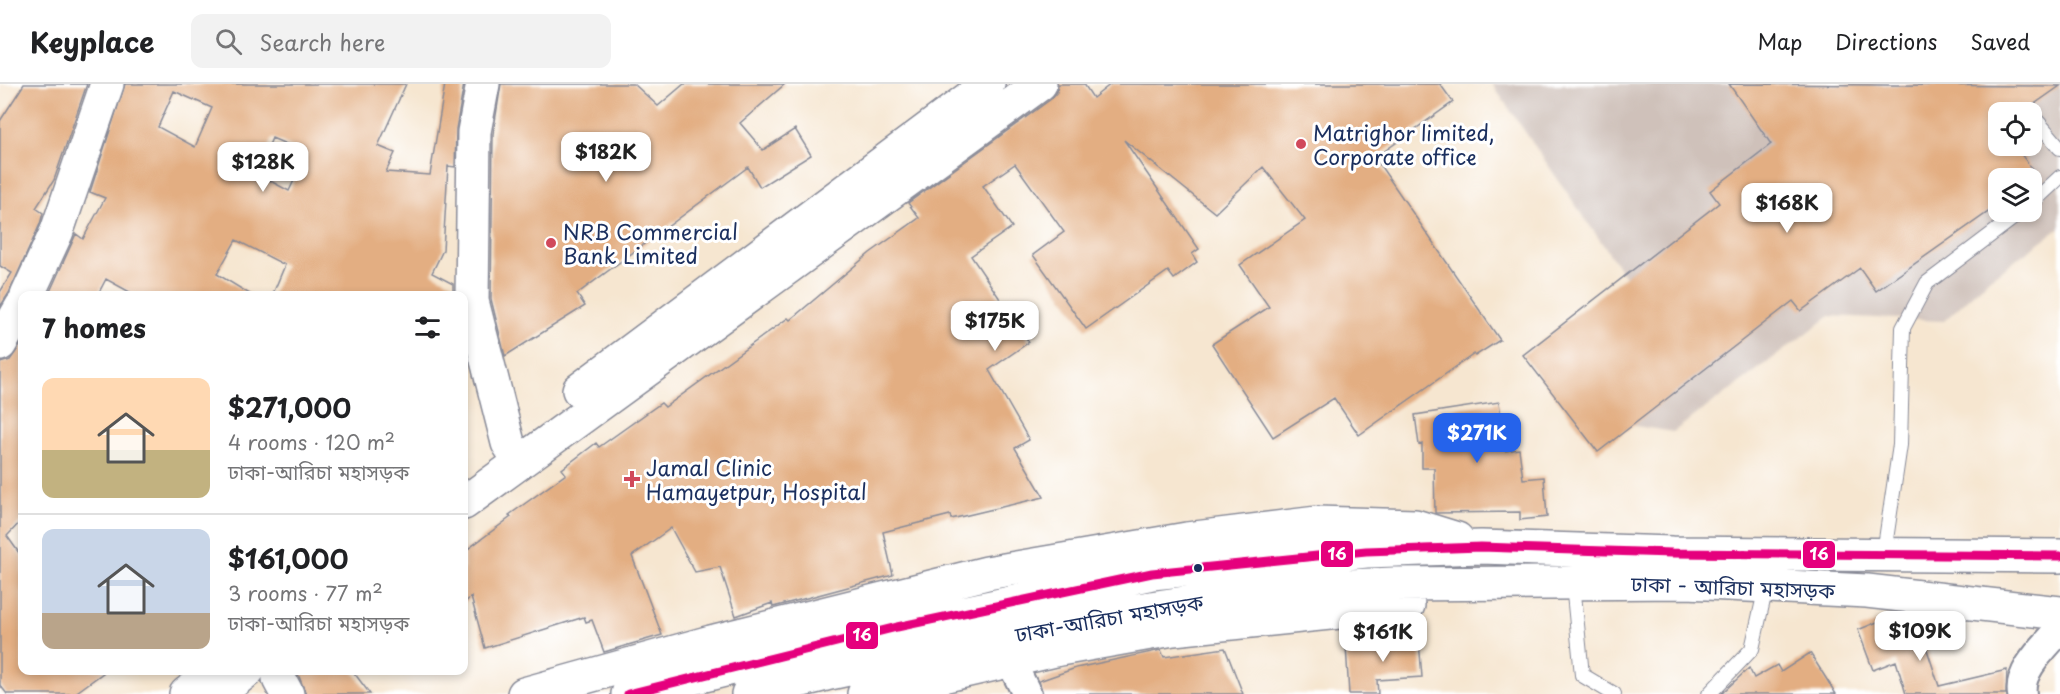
<!DOCTYPE html>
<meta charset="utf-8">
<style>
:root{--surface:#fff;--page:#f2f2f2;--text:#202124;--muted:#757577;--line:#e0e0e0;--accent:#2563eb}
body{margin:0;font-family:"Playpen Sans","Noto Sans Bengali",sans-serif;background:var(--page);color:var(--text);height:100vh;display:flex;flex-direction:column;font-size:22px;white-space:nowrap}
*{box-sizing:border-box;margin:0}
p{font-size:20px;color:var(--muted)}
.icon{flex:none;width:33px;height:33px;fill:none;stroke:currentColor;stroke-width:2;stroke-linecap:round;stroke-linejoin:round}
.map{position:relative;flex:1;overflow:hidden}
.side{position:absolute;left:18px;top:207px;width:450px;height:384px;display:flex;flex-direction:column;background:var(--surface);border-radius:12px;box-shadow:0 3px 9px #0003}
.side>*{flex:none}
.fabs{position:absolute;left:1988px;top:18px;display:grid;gap:12px}
.fabs a{display:grid;place-items:center;width:54px;height:54px;border-radius:12px;background:var(--surface);box-shadow:0 3px 9px #0003;font-size:30px}
.price{position:absolute;translate:-50% -51px;padding:0 14px;border-radius:12px;background:#fff;color:#222;font-size:20px;line-height:39px;filter:drop-shadow(0 2px 3px #0008)}
.price::after{content:'';position:absolute;left:50%;top:36px;width:18px;height:14px;margin-left:-9px;background:inherit;clip-path:polygon(0 0,100% 0,50% 100%)}
.price.current{background:var(--accent);color:#fff}
ul{padding:0;list-style:none}
li{display:flex;align-items:center;gap:18px;height:150px;padding:0 24px}
li+li{border-top:2px solid var(--line)}
li span{display:grid;place-items:center;flex:none;width:168px;height:120px;border-radius:12px;color:#555}
li>.icon{margin-inline-start:auto}
span .icon{width:72px;height:72px;fill:#fffc;stroke-width:1}
li b{font-size:26px}
h2{display:flex;justify-content:space-between;align-items:center;height:72px;padding:0 24px;font-size:26px}
header{display:flex;align-items:center;gap:36px;box-sizing:border-box;height:84px;padding:0 30px;background:var(--surface);border-bottom:2px solid var(--line)}
header strong{font-size:28px}
nav{display:flex;gap:33px;margin-inline-start:auto;font-size:21px}
.search{width:420px;height:54px;background:var(--page);display:flex;align-items:center;gap:15px;box-sizing:border-box;padding:0 21px;border-radius:12px;color:var(--muted);font-size:22px}
.map>svg:first-child{display:block}
</style>
<header>
<strong>Keyplace</strong>
<div class="search"><svg class="icon" aria-label="search" viewBox="0 0 24 24"><circle cx="10" cy="10" r="6"/><path d="M15 15l6 6"/></svg>Search here</div>
<nav><a>Map</a><a>Directions</a><a>Saved</a></nav>
</header>
<div class="map">
<svg width="2060" height="610" viewBox="0 0 2060 610">
<rect width="100%" height="100%" fill="#fff"/>
<filter id="ink" filterUnits="userSpaceOnUse"><feTurbulence type="fractalNoise" baseFrequency=".0167" numOctaves="2"/><feDisplacementMap in="SourceGraphic" scale="12" xChannelSelector="R" yChannelSelector="G"/><feConvolveMatrix kernelMatrix="1 2 1 2 8 2 1 2 1" color-interpolation-filters="sRGB"/></filter>
<filter id="wash" filterUnits="userSpaceOnUse"><feTurbulence type="fractalNoise" baseFrequency=".008" numOctaves="4" result="noise"/><feDisplacementMap in="SourceGraphic" scale="24" xChannelSelector="R" yChannelSelector="G"/><feGaussianBlur stdDeviation="1.35" result="paint"/><feColorMatrix in="noise" values="0 0 0 0 0 0 0 0 0 0 0 0 0 0 0 0 0 1.4 0 .05"/><feComposite in="paint" operator="in"/></filter>
<g filter="url(#wash)">
<rect width="100%" height="100%" fill="#f6e6d0"/>
<path fill="#cfc1ba" fill-rule="evenodd" d="M1492,0H2060V144L1990,194L1944,237L1830,232L1673,348L1605,337L1631,201ZM1998,28H2031V62H1998ZM1998,94H2031V128H1998Z"/>
<g id="blocks">
<path fill="#e3ae82" fill-rule="evenodd" d="M24,0H87L54,96L36,124L43,129L40,140L9,209L0,223V208L12,189L0,182V37Z
M125,0H406L378,62L395,69L386,88L430,91L445,0H464L456,45L455,83L448,82L443,166L432,189L453,200V212H272L285,181L236,156L217,190L253,212H137L106,195L97,212H48L76,150L83,155L105,114L90,108ZM174,7L212,24L195,63L158,43ZM272,54L307,69L289,107L257,90Z
M501,0H634L658,22L684,0H785L740,39L763,66L795,45L811,71L760,103L748,83L577,210L585,222L505,272L491,215L493,50Z
M1058,0H1084L1093,14L1111,0H1440L1453,18L1375,74L1500,256L1475,272L1474,270L1359,351L1334,314L1273,353L1212,260L1269,223L1240,181L1305,136L1263,83L1215,129L1124,56L1199,165L1192,170L1197,178L1174,195L1168,187L1086,245L1033,171L1064,148L1015,80L983,102L1012,143L971,172L1029,258L989,286L1029,356L1015,364L1044,413L951,435L950,431L883,448L893,491L773,523L772,519L736,532L720,483L695,488L671,444L632,472L662,551L604,568L592,536L586,538L584,533L485,564L471,513L464,519V468L511,433L509,431L566,390L562,385L596,359L599,363L661,319L665,323L788,234L790,236L870,169L919,134L908,119L1051,15L1057,8Z
M1729,0L2060,2L2023,28H1992L1998,37V62H2015L2038,93L2031,98V94H1998V121L1876,207L1860,184L1801,227L1793,217L1598,368L1523,271L1719,119L1710,107L1771,60Z
M22,259V436L7,452L22,473V586H107L74,610H7L0,601V279L10,276Z
M1499,318L1505,367L1519,365L1523,395L1544,393L1547,433L1520,436V428L1435,429L1434,384H1422V360L1419,361L1415,331Z
M1917,535L1939,602L2007,586L2006,610H1906L1896,577L1873,586L1858,546L1882,536L1885,544Z
M1413,544L1419,557L1422,593L1377,596L1378,610H1349L1346,562L1385,561Z
M1225,564L1243,610H1043L1039,597L1076,584L1161,566L1164,573Z
M1810,569L1836,610H1721L1749,584L1754,594L1777,581L1781,588Z
M302,586H352L370,610H306L298,590Z"/>
</g>
</g>
<g filter="url(#ink)">
<use href="#blocks" fill-opacity="0" stroke="#888a97" stroke-width="1.5"/>
<g fill="none" stroke-linecap="round" stroke-linejoin="round">
<defs>
<path id="service" d="M2038,38L2060,64
M2031,120L2060,93
M1884,469L1900,361L1903,244L1927,199L2021,128
M1573,500L1582,591L1614,610
M1709,610L1752,565L1766,503"/>
<path id="minor" d="M1010,576L1027,610
M2022,610C2018,586 2046,562 2060,545"/>
<path id="tertiary" d="M27,212L57,147L107,0
M0,260L22,222"/>
<path id="secondary" d="M483,0L474,48L472,217L508,359L519,376"/>
<path id="primary" d="M579,306L988,0
M464,419L1040,0
M279,586V595L287,610
M186,610L216,586
M218,610L248,586"/>
<path id="trunk" d="M524,610L711,558L987,489L1187,455L1317,439L1415,442L1457,455
M628,610L897,543L1152,489L1366,467L1481,463L1672,469L2060,472
M748,610L826,590L1081,534L1282,505L1394,500L1687,498L1867,507L2060,529
M864,610L1060,565L1173,545L1408,521"/>
</defs>
<use href="#service" stroke="#888a97" stroke-width="16"/>
<use href="#minor" stroke="#888a97" stroke-width="32"/>
<use href="#tertiary" stroke="#888a97" stroke-width="36"/>
<use href="#secondary" stroke="#888a97" stroke-width="36"/>
<use href="#primary" stroke="#888a97" stroke-width="36"/>
<use href="#trunk" stroke="#888a97" stroke-width="36"/>
<use href="#service" stroke="#fff" stroke-width="14"/>
<use href="#minor" stroke="#fff" stroke-width="28"/>
<use href="#tertiary" stroke="#fff" stroke-width="33"/>
<use href="#secondary" stroke="#fff" stroke-width="33"/>
<use href="#primary" stroke="#fff" stroke-width="33"/>
<use href="#trunk" stroke="#fff" stroke-width="33"/>
<defs>
<path id="bus-1" d="M628,610L897,543L1152,489L1366,467L1481,463L1672,469L2060,472"/>
</defs>
<use href="#bus-1" stroke="#fff" stroke-width="14"/>
<use href="#bus-1" stroke="#e5007d" stroke-width="9"/>
</g>
</g>
<g fill="#d1495b" stroke="#fff" stroke-width="2">
<circle cx="1301" cy="60" r="6"/>
<circle cx="551" cy="159" r="6"/>
<path d="M629 386h6v6h6v6h-6v6h-6v-6h-6v-6h6z"/>
</g>
<circle fill="#1b2f5e" stroke="#fff" stroke-width="2" cx="1198" cy="484" r="5"/>
<g text-anchor="middle" dominant-baseline="central" stroke-width="6" stroke-linejoin="round" paint-order="stroke">
<g font-size="21" fill="#1b2f5e" stroke="#fff" text-anchor="start">
<text x="1313" y="48">Matrighor limited,<tspan x="1313" dy="24">Corporate office</tspan></text>
<text x="563" y="147">NRB Commercial<tspan x="563" dy="24">Bank Limited</tspan></text>
<text x="646" y="383">Jamal Clinic<tspan x="646" dy="24">Hamayetpur, Hospital</tspan></text>
</g>
<g font-size="21" fill="#1b2f5e" stroke="#fff">
<text transform="translate(1733 502) rotate(2)">ঢাকা - আরিচা মহাসড়ক</text>
<text transform="translate(1109 533) rotate(-10)">ঢাকা-আরিচা মহাসড়ক</text>
</g>
</g>
<g stroke="#fff" stroke-width="2">
<rect x="1320" y="456" width="34" height="28" rx="6" fill="#e5007d"/>
<rect x="1802" y="456" width="34" height="29" rx="6" fill="#e5007d"/>
<rect x="845" y="537" width="34" height="29" rx="6" fill="#e5007d"/>
</g>
<g font-size="16" text-anchor="middle" font-weight="bold" fill="#fff">
<text x="1337" y="476">16</text>
<text x="1819" y="476">16</text>
<text x="862" y="557">16</text>
</g>
</svg>
<div class="fabs">
<a><svg class="icon" aria-label="locate" viewBox="0 0 24 24"><circle cx="12" cy="12" r="6"/><path d="M12 2v4M12 18v4M2 12h4M18 12h4"/></svg></a>
<a><svg class="icon" aria-label="layers" viewBox="0 0 24 24"><path d="M12 4l9 5-9 5-9-5zM3 14l9 5 9-5"/></svg></a>
</div>
<b class="price" style="left:606px;top:99px">$182K</b>
<b class="price" style="left:263px;top:109px">$128K</b>
<b class="price" style="left:1787px;top:150px">$168K</b>
<b class="price" style="left:995px;top:268px">$175K</b>
<b class="price current" style="left:1477px;top:380px">$271K</b>
<b class="price" style="left:1920px;top:578px">$109K</b>
<b class="price" style="left:1383px;top:579px">$161K</b>
<section class="side">
<h2>7 homes<svg class="icon" aria-label="filters" viewBox="0 0 24 24"><path d="M4 7h16M4 17h16"/><circle cx="9" cy="7" r="2"/><circle cx="15" cy="17" r="2"/></svg></h2>
<ul>
<li><span style="background:linear-gradient(#ffd9b3 60%,#c2b280 0)"><svg class="icon" aria-label="home" viewBox="0 0 24 24"><path d="M3 11l9-7 9 7M6 9v11h12V9"/></svg></span><div><b>$271,000</b><p>4 rooms · 120 m²</p><p>ঢাকা-আরিচা মহাসড়ক</p></div></li>
<li><span style="background:linear-gradient(#c9d6e8 70%,#b9a48a 0)"><svg class="icon" aria-label="home" viewBox="0 0 24 24"><path d="M3 11l9-7 9 7M6 9v11h12V9"/></svg></span><div><b>$161,000</b><p>3 rooms · 77 m²</p><p>ঢাকা-আরিচা মহাসড়ক</p></div></li>
</ul>
</section>
</div>
